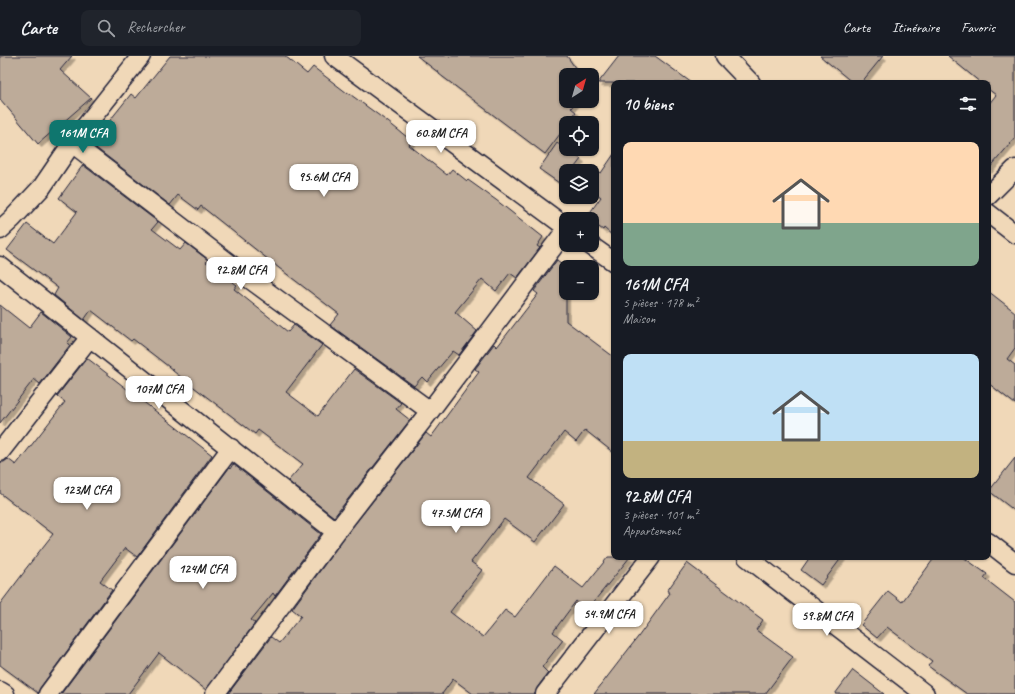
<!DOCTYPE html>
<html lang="fr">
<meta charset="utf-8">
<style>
:root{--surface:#171b24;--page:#20242c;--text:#f1f3f6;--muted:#9ea1a6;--line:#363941;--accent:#0f766e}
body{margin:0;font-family:Caveat,sans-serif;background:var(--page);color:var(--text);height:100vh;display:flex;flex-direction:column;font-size:15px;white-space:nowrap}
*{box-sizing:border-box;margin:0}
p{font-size:13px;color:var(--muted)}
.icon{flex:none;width:22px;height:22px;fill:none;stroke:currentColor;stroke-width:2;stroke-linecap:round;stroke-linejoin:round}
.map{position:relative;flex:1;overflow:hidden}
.sheet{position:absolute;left:611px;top:24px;width:380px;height:480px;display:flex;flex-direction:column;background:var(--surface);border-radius:8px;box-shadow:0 1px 3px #0004}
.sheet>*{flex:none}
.needle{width:26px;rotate:37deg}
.buttons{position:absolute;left:559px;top:12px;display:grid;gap:8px}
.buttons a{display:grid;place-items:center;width:40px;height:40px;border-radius:8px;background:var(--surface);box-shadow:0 1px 3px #0004;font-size:20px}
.price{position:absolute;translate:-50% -34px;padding:0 9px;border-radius:8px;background:#fff;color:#222;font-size:13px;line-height:26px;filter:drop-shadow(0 1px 2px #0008)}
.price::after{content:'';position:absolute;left:50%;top:24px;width:12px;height:9px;margin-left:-6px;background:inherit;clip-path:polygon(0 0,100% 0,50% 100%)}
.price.current{background:var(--accent);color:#fff}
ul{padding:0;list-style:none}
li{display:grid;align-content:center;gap:8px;height:212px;padding:0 12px}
li span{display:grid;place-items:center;height:124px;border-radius:8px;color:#555}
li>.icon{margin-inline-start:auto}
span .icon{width:72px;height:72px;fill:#fffc;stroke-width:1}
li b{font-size:17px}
h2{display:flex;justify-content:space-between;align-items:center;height:48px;padding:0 12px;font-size:17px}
header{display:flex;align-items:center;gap:24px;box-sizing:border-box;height:56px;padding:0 20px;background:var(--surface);border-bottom:1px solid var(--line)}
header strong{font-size:19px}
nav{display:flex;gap:22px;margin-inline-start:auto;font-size:14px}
.search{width:280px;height:36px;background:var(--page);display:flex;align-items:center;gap:10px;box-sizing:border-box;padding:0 14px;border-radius:8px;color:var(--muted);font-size:15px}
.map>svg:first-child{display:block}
</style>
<header>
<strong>Carte</strong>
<div class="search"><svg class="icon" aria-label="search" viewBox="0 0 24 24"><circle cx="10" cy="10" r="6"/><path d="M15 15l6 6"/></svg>Rechercher</div>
<nav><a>Carte</a><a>Itinéraire</a><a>Favoris</a></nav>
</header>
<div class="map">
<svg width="1015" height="638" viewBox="0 0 1015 638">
<defs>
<filter id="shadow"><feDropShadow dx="3.5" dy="3.5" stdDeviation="0" flood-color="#0004"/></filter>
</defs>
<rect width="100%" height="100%" fill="#f0d8b8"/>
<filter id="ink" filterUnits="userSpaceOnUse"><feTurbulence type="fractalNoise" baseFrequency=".025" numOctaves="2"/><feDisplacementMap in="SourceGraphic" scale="8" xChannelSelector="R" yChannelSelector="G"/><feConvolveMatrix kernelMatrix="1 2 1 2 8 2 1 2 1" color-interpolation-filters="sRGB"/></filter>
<g filter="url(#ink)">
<path fill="#bdab99" stroke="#22223b" filter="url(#shadow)" d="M0,0H72L60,14L91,42L38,88L0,43Z
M170,0H285L307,18L313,11L347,37V36L388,66L412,85L409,89L447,119L452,113L467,125L468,124L496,144L543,181L537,190L540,192L517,222L510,217L496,235L482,223L455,256L477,275L459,299L453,295L427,326L422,321L414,330L330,269L339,258L279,212L201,150L198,154L178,139L170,149L96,92L103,82L99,78L131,38L136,42Z
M417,0H567L580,19H566V45H577L571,52L576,56L568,67H566V70L545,98L439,18V17Z
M619,0H655L692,27H598Z
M820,0H883L861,27H853Z
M948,0H1015V82L988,114V49L996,39L988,33V27H981Z
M557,87L581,103L572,115H566V124L562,129L539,113Z
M614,98V181L604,172L603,174L592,166V163H587L586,162L601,141L592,134V110L601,117Z
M83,109L158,166L152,173L180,194L186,187L208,204L206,206L237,229L234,233L288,276L294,269L322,289L286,336L318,360L354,313L401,347L396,353L410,364L334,461L288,425L303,408L258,374L255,378L173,315V314L133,283L131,285L91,254L84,264L54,239L58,232L7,194L27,168L53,188L77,156L59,142Z
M557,204L566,211V265L614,301V397L585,374L576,386L564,376L529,422L564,448L535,486L504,463L471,506L482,514L450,556L483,581L505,554L515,561L554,510L583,532L608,501H630L587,554L576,545L553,576L563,584L542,611L548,617L537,632L535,638H473L453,623L442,638H228L271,581L279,587L301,560L292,553L344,482L426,377L431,381L479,316L475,313L494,288L497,291L538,238L534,235Z
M988,235L1015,256V292L1007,303L1015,309V348L988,327Z
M0,249L29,272L41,256L72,281L67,287L70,289L40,328L34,323L0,367Z
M87,302L212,399L137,501L125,492L100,525L112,534L40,632L38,637L0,609V548L25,515H24L53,478L0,437V406H4L8,403L16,409L65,346L57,340Z
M1015,402V455L989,435Z
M233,408L321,478L275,540L273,537L251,564L255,567L206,634L159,597L128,638H61L229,412L230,413Z
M810,501H842L821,529L801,514Z
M935,501H963L987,518L984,522L1015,546V638H967L928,610L932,605L887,571L877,582L861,569L888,535L902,546Z
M687,507L763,564L756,574L793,601L765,638H594L638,581L670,537L667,535Z
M853,614L884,638H835Z"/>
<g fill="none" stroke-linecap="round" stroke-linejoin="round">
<defs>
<path id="street" d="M334,0L566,171
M725,0L751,27
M72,87L251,224L430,355
M988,140L1015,113
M988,157L1015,178
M0,174L12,163L42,131L72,87L141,0
M590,189L614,206
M0,210L336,476
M0,396L90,281
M988,486L1015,507
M747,501L925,638
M0,635L5,638
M48,638L231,392
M215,638L336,476L430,355L566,174
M545,638L651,501"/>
</defs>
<use href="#street" stroke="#22223b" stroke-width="21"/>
<use href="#street" stroke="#f0d8b8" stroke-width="18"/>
</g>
</g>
</svg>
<div class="buttons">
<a><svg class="needle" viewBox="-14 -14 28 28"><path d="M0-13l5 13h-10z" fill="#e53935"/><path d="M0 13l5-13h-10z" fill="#9ea1a6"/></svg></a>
<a><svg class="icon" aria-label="locate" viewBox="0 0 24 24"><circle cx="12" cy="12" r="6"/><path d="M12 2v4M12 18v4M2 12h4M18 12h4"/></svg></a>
<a><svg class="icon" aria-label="layers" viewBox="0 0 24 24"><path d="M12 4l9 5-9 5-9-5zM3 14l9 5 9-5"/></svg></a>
<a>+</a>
<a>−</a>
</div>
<b class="price current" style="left:83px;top:98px">161M CFA</b>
<b class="price" style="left:441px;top:98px">60.8M CFA</b>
<b class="price" style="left:324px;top:142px">95.6M CFA</b>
<b class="price" style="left:241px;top:235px">92.8M CFA</b>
<b class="price" style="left:159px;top:354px">107M CFA</b>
<b class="price" style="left:87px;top:455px">123M CFA</b>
<b class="price" style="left:456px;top:478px">47.5M CFA</b>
<b class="price" style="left:203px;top:534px">124M CFA</b>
<b class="price" style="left:609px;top:579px">54.9M CFA</b>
<b class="price" style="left:827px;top:581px">59.8M CFA</b>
<section class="sheet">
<h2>10 biens<svg class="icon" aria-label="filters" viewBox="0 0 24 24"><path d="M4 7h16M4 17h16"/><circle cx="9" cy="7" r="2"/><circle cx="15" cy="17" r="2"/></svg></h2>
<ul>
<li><span style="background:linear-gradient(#ffd9b3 65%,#7fa58c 0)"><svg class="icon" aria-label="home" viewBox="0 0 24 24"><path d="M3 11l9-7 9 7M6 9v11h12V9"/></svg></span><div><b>161M CFA</b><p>5 pièces · 178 m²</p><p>Maison</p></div></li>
<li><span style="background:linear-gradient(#bfe0f5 70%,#c2b280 0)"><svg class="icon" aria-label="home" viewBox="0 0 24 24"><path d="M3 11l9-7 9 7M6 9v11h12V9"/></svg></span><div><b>92.8M CFA</b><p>3 pièces · 101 m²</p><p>Appartement</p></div></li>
</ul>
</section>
</div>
